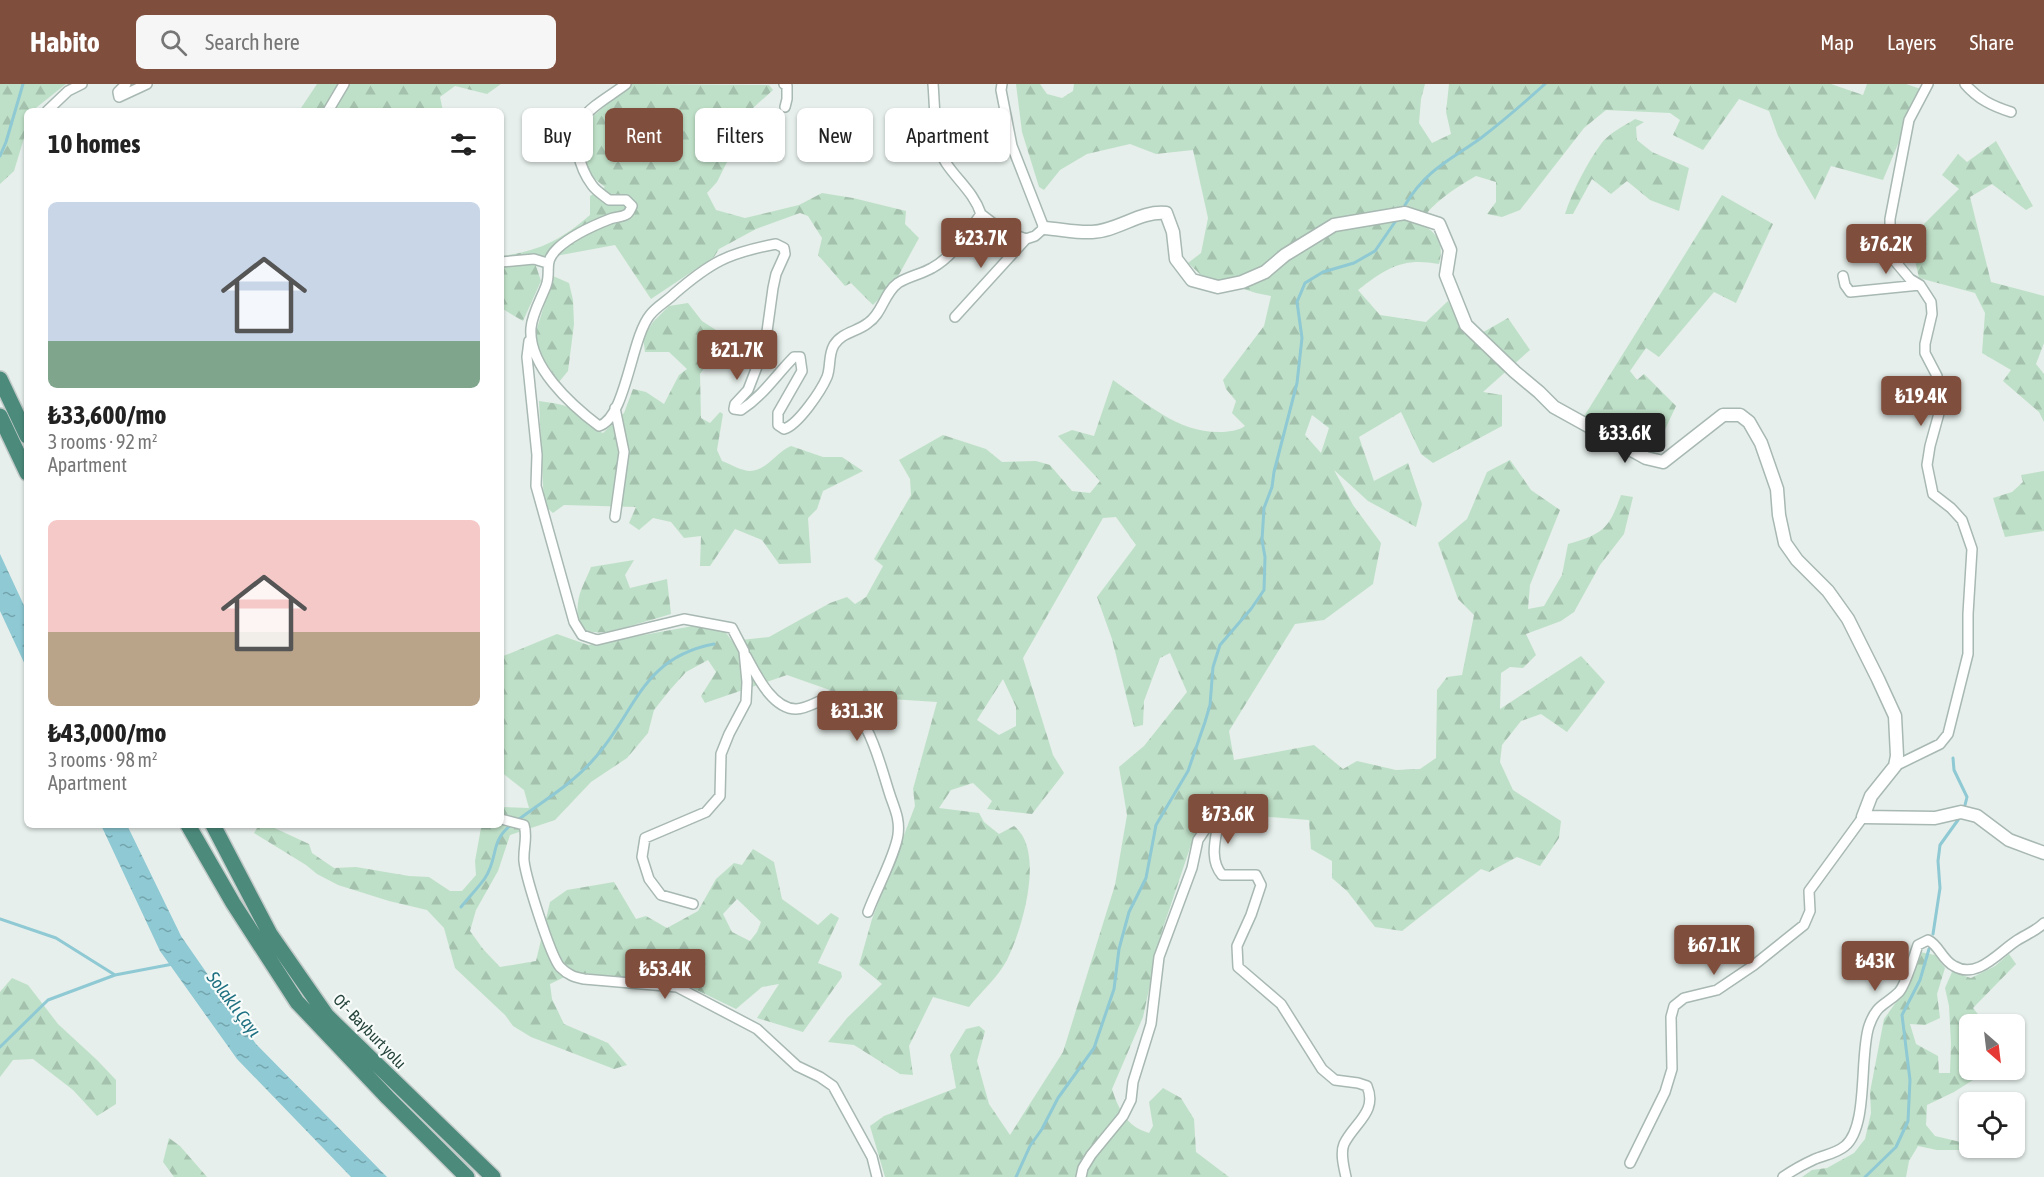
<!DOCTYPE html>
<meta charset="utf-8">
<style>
:root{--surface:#fff;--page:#f6f6f6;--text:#222;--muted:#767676;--accent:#804e3d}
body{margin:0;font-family:"Asap Condensed",sans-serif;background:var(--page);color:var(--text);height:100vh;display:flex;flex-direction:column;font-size:22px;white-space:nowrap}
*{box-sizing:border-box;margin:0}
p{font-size:20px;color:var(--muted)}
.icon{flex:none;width:33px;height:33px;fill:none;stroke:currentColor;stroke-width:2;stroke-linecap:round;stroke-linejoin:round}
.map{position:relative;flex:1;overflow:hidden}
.panel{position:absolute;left:24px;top:24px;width:480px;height:720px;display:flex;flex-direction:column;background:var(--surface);border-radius:9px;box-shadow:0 2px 4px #0004}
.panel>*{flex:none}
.top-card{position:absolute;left:522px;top:24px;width:570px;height:54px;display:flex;gap:12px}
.needle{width:39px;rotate:152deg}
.controls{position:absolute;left:1959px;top:930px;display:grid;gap:12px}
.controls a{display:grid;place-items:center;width:66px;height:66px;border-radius:9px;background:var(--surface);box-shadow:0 2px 4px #0004;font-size:30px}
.price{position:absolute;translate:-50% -51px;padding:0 14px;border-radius:6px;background:var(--accent);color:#fff;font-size:20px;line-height:39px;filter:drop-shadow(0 2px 3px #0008)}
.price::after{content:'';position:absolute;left:50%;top:36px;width:18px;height:14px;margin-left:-9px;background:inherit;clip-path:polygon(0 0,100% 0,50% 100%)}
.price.selected{background:#222;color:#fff}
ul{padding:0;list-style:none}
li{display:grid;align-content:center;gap:12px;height:318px;padding:0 24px}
li span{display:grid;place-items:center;height:186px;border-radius:9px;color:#555}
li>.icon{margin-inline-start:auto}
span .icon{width:108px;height:108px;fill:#fffc;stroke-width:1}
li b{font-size:26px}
h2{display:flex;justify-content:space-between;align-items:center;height:72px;padding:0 24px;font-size:26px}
.tag{padding:0 21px;border-radius:9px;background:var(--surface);box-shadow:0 2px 4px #0004;font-size:21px;line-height:54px}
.tag.selected{background:var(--accent);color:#fff}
header{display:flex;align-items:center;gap:36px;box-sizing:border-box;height:84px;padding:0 30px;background:var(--accent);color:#fff}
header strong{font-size:28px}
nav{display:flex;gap:33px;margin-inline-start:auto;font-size:21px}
.search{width:420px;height:54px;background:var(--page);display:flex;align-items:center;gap:15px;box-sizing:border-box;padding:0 21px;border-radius:9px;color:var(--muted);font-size:22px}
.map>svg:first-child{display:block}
</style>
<header>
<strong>Habito</strong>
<div class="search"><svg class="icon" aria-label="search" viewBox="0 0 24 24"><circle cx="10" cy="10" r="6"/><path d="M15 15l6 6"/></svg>Search here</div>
<nav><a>Map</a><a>Layers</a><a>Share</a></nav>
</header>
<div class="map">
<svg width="2044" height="1093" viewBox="0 0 2044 1093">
<defs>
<pattern id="forest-firs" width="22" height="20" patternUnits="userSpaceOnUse" patternTransform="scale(1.5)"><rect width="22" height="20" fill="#bfe0c8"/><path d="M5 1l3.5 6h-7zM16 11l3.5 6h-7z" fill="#a4c1ad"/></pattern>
<pattern id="water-ripples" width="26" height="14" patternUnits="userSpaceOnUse" patternTransform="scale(1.5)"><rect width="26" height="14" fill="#8ec9d4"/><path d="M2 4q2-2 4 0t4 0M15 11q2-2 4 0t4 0" fill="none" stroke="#74a5ad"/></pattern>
</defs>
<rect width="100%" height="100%" fill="#e6efeb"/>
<path fill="url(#forest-firs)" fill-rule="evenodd" d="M0,0H66L32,27H27V44L14,87L0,100Z
M317,0H501L487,10L455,2L440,13L443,27H299Z
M631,0L769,1L773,6L753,24L734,56L728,76L717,98L707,109L716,126L745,134L799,121L822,109L853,114L906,127L905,140L919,154L895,198L873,221L851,199L845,202L818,171L822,154L808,132L800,129L756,145L719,165L714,173L651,215L615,161L534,176L541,197L523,237L501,224V172C540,167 561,156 590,131V112L605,103L587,89L580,62L586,38Z
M1016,0H1040L1047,10L1062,14L1073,7L1074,0H1425L1421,15L1419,39L1432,59L1451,50L1446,28L1449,0H1831L1863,11L1867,0H1906L1921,5L1883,96L1831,82L1815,116L1778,52L1769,27L1739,15L1703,66L1673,51L1680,36L1670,29L1606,26L1584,44L1520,126L1502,133L1487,130L1496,118V98L1476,92C1454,105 1434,117 1419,139C1436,147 1445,159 1439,180C1403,173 1386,184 1358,206L1380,231L1426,238L1448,217L1464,247L1473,254L1508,234L1530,266L1483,308L1502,311V342L1433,379L1421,370L1401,328L1359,353L1374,397L1408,379L1422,420L1416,443L1368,417L1334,386L1353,421L1381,459L1373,500L1324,536L1295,540L1229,647L1234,676L1314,661L1343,685L1357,677L1396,686L1420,685L1436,674L1437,606L1447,593L1462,591L1474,531L1458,515L1438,459L1467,435L1487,388L1510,376L1531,406L1560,426L1530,501L1528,525L1544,522L1562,491L1568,460C1603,450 1609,445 1621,411L1633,413L1624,450L1600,481L1574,528L1561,537L1526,550L1536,571L1523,584L1510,583L1501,589L1500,625L1581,572L1605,598L1567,648L1541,630L1521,637L1502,661L1500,678L1513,706L1561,737L1559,754L1540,782L1517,773L1489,788L1481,785L1402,847L1375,843L1347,807L1332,794V777L1311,765L1309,736L1269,733L1248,720C1228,727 1210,735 1195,749L1161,850L1143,933L1112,1005C1119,1026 1126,1042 1149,1049L1153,1042L1149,1018L1163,1004L1181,1014L1194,1035L1196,1068L1229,1093H885L870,1042L884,1032L956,1004L950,971L966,945L979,942L985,947L977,977L989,1020L1010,1051L1063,968L1115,801L1127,731L1119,683L1144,662L1187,608L1170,569L1160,574L1144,617L1143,641L1134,643L1112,555L1097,513L1136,461L1116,433L1103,434L1023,574L1053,671L1064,689L1032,730L987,725L992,717L973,699L951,706L939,724L979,729L984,738L999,750L1014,742C1046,766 1022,846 1007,876C998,893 981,908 969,923L933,913L909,962L913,991L900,990L854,961L828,958L847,934L882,900L859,881L872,835L915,722L913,705L937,618L875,614L861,617L787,591L705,619L701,612L716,588L708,576L686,588L669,607L654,626L648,649L627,674L591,698L555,736L510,751L498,787L476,826L470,847L483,865L500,883L536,877L550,818L567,806L614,798L636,835L646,832L667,844L698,827L716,795L734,779L742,781L753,765L774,778L782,815L818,841L831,829L839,834L818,879L841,888L842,893L803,948L757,934L779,900L762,903L736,925L676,896L633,895L575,888L550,900L552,915L564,940L608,959L627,981L614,985L531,953L513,942L505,931L455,884L444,844L427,826L389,817L338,801L317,790L306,781L254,749L259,741H268L309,760L312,769L334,784L356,783L409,792L429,793L450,807H462L476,791L475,777L481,744L483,741H501V723L529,724L524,706L501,688V573L557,550L588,561L693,542L724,546L732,557L769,553L830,519L847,513L855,520L866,513L883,482L874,475L911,411L910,395L899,376L943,351L986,365L1002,378L1036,377L1050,381L1072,407L1090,409L1100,397L1058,352L1072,346L1094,352L1113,296C1148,320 1179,350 1223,348C1232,347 1237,347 1245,342L1232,329L1236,317L1226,305L1223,296L1264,242L1271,212L1256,209L1201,191L1188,179L1201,169L1208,134L1193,66L1156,70L1130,60L1087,70L1060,86L1044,106L1039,103L1022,48ZM1312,331L1329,344L1321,369L1305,351ZM1003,595L1016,623V642L999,651L977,636ZM737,815L761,838L757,848L750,857L732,848L723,830Z
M1635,35L1644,38L1636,43L1637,56L1652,68L1689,84L1679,127L1650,116L1627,97L1611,110L1592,95L1573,130H1565C1572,108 1587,79 1601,60C1609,49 1624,42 1635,35Z
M1996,57L2033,122L2026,126L1992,100L1970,113L1991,198L2044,212V259L2036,280L2044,290V338L2039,328L2003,297L2011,286L1982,269L1985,229L1975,209L1919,194L1910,154L1959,105L1942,91L1958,70L1967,78Z
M1722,111L1773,140L1736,219L1714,208L1659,273L1646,264L1630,287L1637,296L1644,290L1676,322L1654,369L1583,334Z
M553,192L569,199L573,216L574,240L568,287L559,298L537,266L535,251Z
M688,219L702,237L736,259L716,285L707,280L700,290L701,334L710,339L720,328L723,330L717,366L722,377C730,380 742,387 750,387C768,386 776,368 791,362L823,373H842L863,387L823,407L817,425L808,434L811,479L779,480L762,456L735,445L710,482H700L701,452L684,454L671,438L653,434L639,446L629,439L636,423L564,421L553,429L544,421L539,317C552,319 567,320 577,328C589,338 585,342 603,349L624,329L633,305L646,308L664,320L679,291L687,285L669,268H645L643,253L653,238L669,222Z
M2044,387V447L2005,453L1993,414L2012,408L2023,398L2021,391Z
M634,476L625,491L630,504L667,495L671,530C658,534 644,538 630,542C606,549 573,559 578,519C579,507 587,494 591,483Z
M1920,868L1935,871L1945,884L1937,910L1940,934L1925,941L1910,940L1916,960L1938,972L1939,989H1950L1951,959L1949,922L1945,904L1952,888L1971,894L1995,882L2009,870L2016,880L1973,924L1985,939L1984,940H1970V986H1979L1984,989L1954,1008L1927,1021L1926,1041L1935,1052L1969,1060L1972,1066H1937L1918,1062L1909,1077L1906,1093H1802L1812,1086L1827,1084L1854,1069L1865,1055L1871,1029L1870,1008L1884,935L1909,900Z
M12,894L28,901L58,940L97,976L116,996V1020L97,1032L73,1006L33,975L13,976L0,993V908Z
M169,1054L180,1062L207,1093H174L163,1078Z"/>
<path fill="url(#water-ripples)" d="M0,470L27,528V585L0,527Z
M101,741H127L181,852L256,960L387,1093H351L237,975L160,867Z"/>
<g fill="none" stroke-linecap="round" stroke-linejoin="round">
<path stroke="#8ec9d4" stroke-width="3" d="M0,72L6,58L23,0
M1405,121C1427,85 1449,77 1481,54C1503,37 1524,19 1545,0
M1953,674L1954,686L1967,713L1965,721
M518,736C543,717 572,700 593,676C636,629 640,574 714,560
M461,823C469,813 478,804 485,794C499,773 489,758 512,740
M0,835L56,854L115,891L173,880
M1933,850L1940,804L1938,777L1940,761L1958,736
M0,963L48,916L115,891
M1016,1093L1030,1062L1042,1045L1058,1014L1094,964L1114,905L1119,865L1129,828L1146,794L1156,741L1188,687L1205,638L1210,621L1213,583L1220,561L1251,525L1264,506L1265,473L1262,456L1264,424L1272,403L1274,388L1297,299L1302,254L1297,218L1305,199L1323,188L1354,179L1375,167L1395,138
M1865,1093L1896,1063L1908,1037L1910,996L1902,931L1920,896L1929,865"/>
<defs>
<path id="minor" d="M126,0L118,8L119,13L147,0
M626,0C612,11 592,21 582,35C570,53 580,85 592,101C596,107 603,111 609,116H626L632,122C631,124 629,129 627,130C623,133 615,133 610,135C592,142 572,151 558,164C542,179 552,186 546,202C541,215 532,230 531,244C528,282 571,321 599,342C626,334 631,254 650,231C656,223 667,217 674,210C711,178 728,169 776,160L784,164L785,170L776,190L773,204L765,262L748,306L735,320L734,325L741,326C763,312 776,291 794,273H800L802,287L778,329V341L784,345C798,341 821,307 827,293C831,283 828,271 834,261C842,248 857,248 868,239C882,230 884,209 898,199C909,192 922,190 932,184C954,172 967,149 981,130C974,109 958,97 946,79C934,62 935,22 933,0
M784,0L787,2V15L785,23
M1965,0C1978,15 1992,22 2011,28
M47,27L68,7L82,0
M328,27L344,0
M981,130L1002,146L1026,155L1035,152L1044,144L1012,62L1001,6L1002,0
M501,178L534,175L547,179
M1843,192L1845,201L1850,208L1920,201
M955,233L1026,155
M529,257L527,273L537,371L536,402L574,538L582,551L597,556L684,535L732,544L744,567L747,598L746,618L729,650L721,670L720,712L706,728L645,754L642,773L649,795L661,811L693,820
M615,433L624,368L615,324
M746,572C756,590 772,625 796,625C808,625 821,615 832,612C869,624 879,678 890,711C895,726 900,735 898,751C895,772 876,806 868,828
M1895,682L1940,660L1948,650L1968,570V530L1972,465L1962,436L1951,424L1933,410L1927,381L1930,362L1941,322L1937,292L1925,269V260L1932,230L1931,218L1920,201L1910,195L1894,176L1890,162V135L1909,36L1928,0
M501,735L524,741C528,753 523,764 524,777C526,794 550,871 560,883C568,891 574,893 584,895L677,903L757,945L797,982L820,993L833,1002L872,1073L877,1093
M1630,1079L1665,1008L1672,985L1671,933L1674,922L1684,914L1717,906L1754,881L1804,841L1810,827L1809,807L1863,733
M1081,1093L1083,1084L1091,1071L1123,1032L1131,1016L1133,998L1151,940L1159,873L1192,784L1198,756L1206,744L1212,742L1217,746C1214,761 1211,778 1222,791H1256L1261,801L1251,831L1237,862L1238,883L1281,920L1322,985L1335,996L1358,999L1367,1002C1378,1028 1354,1039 1344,1060C1340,1069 1344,1084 1346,1093
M1783,1093C1793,1086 1804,1080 1815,1075C1825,1071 1837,1069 1845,1062C1869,1042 1859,971 1869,942C1877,919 1885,922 1899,908C1906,900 1914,872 1918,861L1928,856C1939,861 1942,876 1954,882C1977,896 1999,868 2016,857C2025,851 2036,847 2044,839"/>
<path id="tertiary" d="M1044,144C1060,145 1077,149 1092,148C1118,147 1141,126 1166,129L1173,148L1176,175L1192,196L1218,203L1242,198L1265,188L1285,171L1334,141L1405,129L1439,140L1450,166L1446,191L1466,241L1515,288L1539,308L1554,323L1646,374L1663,378L1723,331H1740L1749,338L1761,359L1777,405L1779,431L1785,459L1797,476L1828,507L1848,535L1878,595L1895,632L1897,672L1895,682L1871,712L1863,733L1935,734L1961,728L1977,732L2009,756L2044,769"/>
<path id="trunk" d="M0,295L27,352
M0,332L27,389
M188,741L233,819L297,918L388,1014L467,1093
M213,741L270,850L327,932L493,1093"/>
</defs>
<use href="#minor" stroke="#a8b8b2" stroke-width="12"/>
<use href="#tertiary" stroke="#a8b8b2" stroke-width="15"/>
<use href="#trunk" stroke="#c2cac8" stroke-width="18"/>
<use href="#minor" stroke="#fff" stroke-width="9"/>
<use href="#tertiary" stroke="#fff" stroke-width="12"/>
<use href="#trunk" stroke="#4c8a7c" stroke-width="15"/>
</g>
<g text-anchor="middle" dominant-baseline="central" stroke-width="4.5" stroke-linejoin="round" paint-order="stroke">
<g font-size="16" fill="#24423a" stroke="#f7fbf9">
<text transform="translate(370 947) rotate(46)">Of - Bayburt yolu</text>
</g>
<g font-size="18" font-style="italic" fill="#1c6f80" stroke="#f7fbf9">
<text transform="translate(234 920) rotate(53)">Solaklı Çayı</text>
</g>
</g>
</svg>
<div class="controls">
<a><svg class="needle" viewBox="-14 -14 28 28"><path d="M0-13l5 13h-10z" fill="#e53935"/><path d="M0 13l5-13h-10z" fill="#767676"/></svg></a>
<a><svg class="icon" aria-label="locate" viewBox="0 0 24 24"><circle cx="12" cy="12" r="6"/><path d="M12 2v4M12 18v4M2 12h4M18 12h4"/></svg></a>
</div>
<b class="price" style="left:981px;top:185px">₺23.7K</b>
<b class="price" style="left:1886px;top:191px">₺76.2K</b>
<b class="price" style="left:737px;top:297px">₺21.7K</b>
<b class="price" style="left:1921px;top:343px">₺19.4K</b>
<b class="price selected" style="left:1625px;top:380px">₺33.6K</b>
<b class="price" style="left:857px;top:658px">₺31.3K</b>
<b class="price" style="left:1228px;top:761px">₺73.6K</b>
<b class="price" style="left:1714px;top:892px">₺67.1K</b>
<b class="price" style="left:1875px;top:908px">₺43K</b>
<b class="price" style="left:665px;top:916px">₺53.4K</b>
<div class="top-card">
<a class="tag">Buy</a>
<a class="tag selected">Rent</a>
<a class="tag">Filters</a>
<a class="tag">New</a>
<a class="tag">Apartment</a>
</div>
<section class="panel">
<h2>10 homes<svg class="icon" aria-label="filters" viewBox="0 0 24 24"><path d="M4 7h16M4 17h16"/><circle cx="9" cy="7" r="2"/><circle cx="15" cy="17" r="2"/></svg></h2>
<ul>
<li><span style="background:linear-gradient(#c9d6e8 75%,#7fa58c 0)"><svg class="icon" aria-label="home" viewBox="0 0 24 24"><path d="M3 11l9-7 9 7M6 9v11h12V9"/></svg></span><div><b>₺33,600/mo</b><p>3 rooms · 92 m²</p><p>Apartment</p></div></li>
<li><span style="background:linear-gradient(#f6c9c9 60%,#b9a48a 0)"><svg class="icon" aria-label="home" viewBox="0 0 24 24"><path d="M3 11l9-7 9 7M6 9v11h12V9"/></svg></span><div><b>₺43,000/mo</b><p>3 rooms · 98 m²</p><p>Apartment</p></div></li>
</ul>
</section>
</div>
